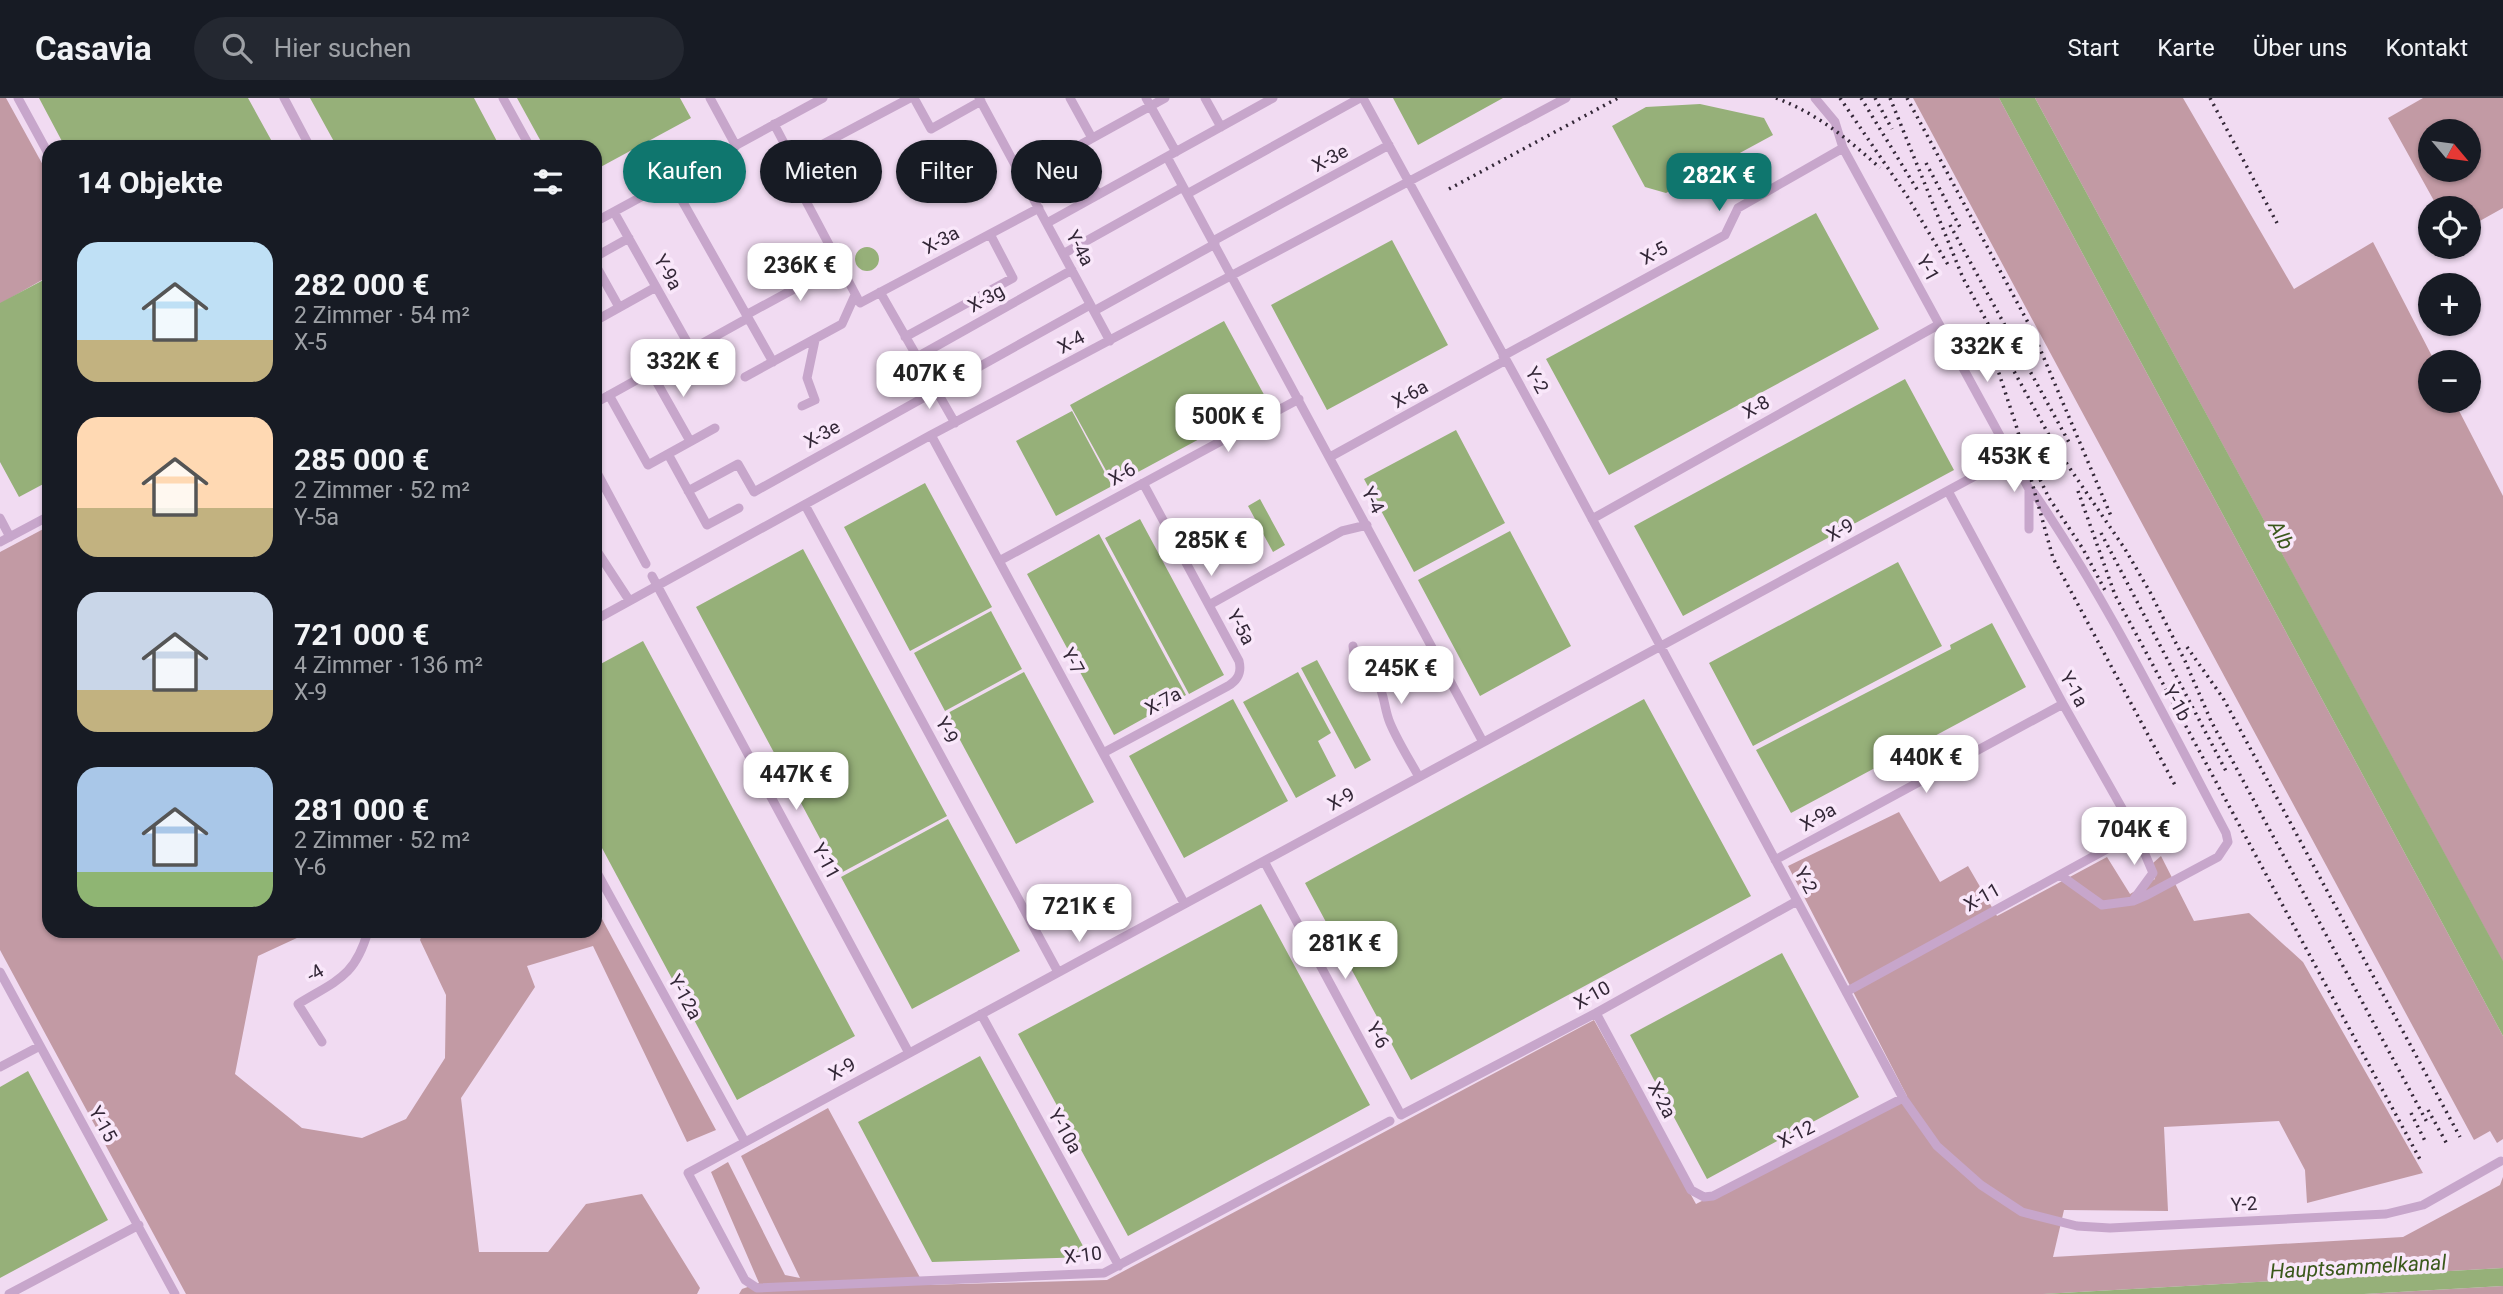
<!DOCTYPE html>
<html lang="de">
<meta charset="utf-8">
<style>
:root{--surface:#171b24;--page:#242831;--text:#f1f3f6;--muted:#9ea1a6;--line:#363941;--accent:#0f766e}
body{margin:0;font-family:Roboto,sans-serif;background:var(--page);color:var(--text);height:100vh;display:flex;flex-direction:column;font-size:26px;white-space:nowrap}
*{box-sizing:border-box;margin:0}
p{font-size:23px;color:var(--muted)}
.icon{flex:none;width:38px;height:38px;fill:none;stroke:currentColor;stroke-width:2;stroke-linecap:round;stroke-linejoin:round}
.map{position:relative;flex:1;overflow:hidden}
.side{position:absolute;left:42px;top:42px;width:560px;height:798px;display:flex;flex-direction:column;background:var(--surface);border-radius:21px;box-shadow:0 2px 5px #0004}
.side>*{flex:none}
.guide{position:absolute;left:623px;top:42px;width:665px;height:63px;display:flex;gap:14px}
.needle{width:46px;rotate:119deg}
.tools{position:absolute;left:2418px;top:21px;display:grid;gap:14px}
.tools a{display:grid;place-items:center;width:63px;height:63px;border-radius:50%;background:var(--surface);box-shadow:0 2px 5px #0004;font-size:35px}
.price{position:absolute;translate:-50% -60px;padding:0 16px;border-radius:14px;background:#fff;color:#222;font-size:23px;line-height:46px;filter:drop-shadow(0 2px 4px #0008)}
.price::after{content:'';position:absolute;left:50%;top:42px;width:21px;height:16px;margin-left:-10px;background:inherit;clip-path:polygon(0 0,100% 0,50% 100%)}
.price.selected{background:var(--accent);color:#fff}
ul{padding:0;list-style:none}
li{display:flex;align-items:center;gap:21px;height:175px;padding:0 35px}
li span{display:grid;place-items:center;flex:none;width:196px;height:140px;border-radius:21px;color:#555}
li>.icon{margin-inline-start:auto}
span .icon{width:84px;height:84px;fill:#fffc;stroke-width:1}
li b{font-size:30px}
h2{display:flex;justify-content:space-between;align-items:center;height:84px;padding:0 35px;font-size:30px}
.tag{padding:0 24px;border-radius:32px;background:var(--surface);box-shadow:0 2px 5px #0004;font-size:24px;line-height:63px}
.tag.selected{background:var(--accent);color:#fff}
header{display:flex;align-items:center;gap:42px;box-sizing:border-box;height:98px;padding:0 35px;background:var(--surface);border-bottom:2px solid var(--line)}
header strong{font-size:33px}
nav{display:flex;gap:38px;margin-inline-start:auto;font-size:24px}
.search{width:490px;height:63px;background:var(--page);display:flex;align-items:center;gap:18px;box-sizing:border-box;padding:0 24px;border-radius:38px;color:var(--muted);font-size:26px}
.map>svg:first-child{display:block}
</style>
<header>
<strong>Casavia</strong>
<div class="search"><svg class="icon" aria-label="search" viewBox="0 0 24 24"><circle cx="10" cy="10" r="6"/><path d="M15 15l6 6"/></svg>Hier suchen</div>
<nav><a>Start</a><a>Karte</a><a>Über uns</a><a>Kontakt</a></nav>
</header>
<div class="map">
<svg width="2503" height="1196" viewBox="0 0 2503 1196">
<rect width="100%" height="100%" fill="#f1dbf2"/>
<path fill="#c29aa4" fill-rule="evenodd" d="M0,0H6L49,78V178L0,206Z
M1913,0H1999L2503,938V1041L2497,1045L2490,1033L2474,1042Z
M2035,0H2183L2294,191L2373,144L2435,264H2431V303H2454L2503,398V864Z
M2423,0H2503V110L2469,129V110H2438L2388,20ZM2469,33V72H2431V33Z
M49,428V833H312L258,858L235,976L302,1030L362,1040L406,1021L445,960L446,897L420,842L423,833H595V808L716,1032L687,1044L593,848L527,868L535,889L461,1000L479,1154H548L586,1106L642,1096L700,1190L697,1196H186L0,852V454Z
M1899,714L1940,784L1968,768L1997,818L2107,759L2130,796L2155,781L2153,765L2161,758L2194,823L2249,815L2303,864L2423,1075L2307,1105L2305,1072L2279,1023L2164,1029L2168,1113L2064,1112L2053,1159L2403,1139L2500,1087L2503,1079V1170L2043,1196H739L742,1191L759,1185L711,1074L728,1064L785,1177L800,1180L741,1058L828,1010L924,1187L1107,1182L1594,922L1696,1106L1907,998L1788,768Z
M2503,1188V1196H2364Z"/>
<path fill="#96b079" d="M39,0H248L275,49H65Z
M310,0H474L500,49H337Z
M517,0H680L691,20L595,72V49H544Z
M1393,0H1503L1418,47Z
M1999,0H2035L2503,863V938Z
M1700,6L1764,20L1773,37L1666,95L1645,89L1612,28L1646,9Z
M1816,115L1879,231L1609,377L1546,261Z
M1392,142L1448,247L1327,312L1271,207Z
M855 161a12 12 0 1 1 24 0a12 12 0 1 1-24 0Z
M49,179V383L19,399L0,364V205Z
M1224,223L1268,304L1114,387L1070,307Z
M1905,281L1954,372L1683,518L1634,428Z
M1072,313L1112,388L1056,418L1016,343Z
M1456,332L1505,425L1414,474L1364,381Z
M925,385L992,509L910,553L844,429Z
M1260,401L1285,447L1273,454L1248,408Z
M1140,421L1224,577L1189,596L1105,440Z
M1510,433L1571,548L1480,598L1418,482Z
M1099,436L1186,597L1114,637L1027,476Z
M803,451L947,718L839,776L696,509Z
M1898,464L1942,548L1753,648L1709,565Z
M991,513L1022,571L945,613L914,555Z
M1992,525L2026,589L1791,715L1756,652L1951,551L1950,547Z
M643,543L855,938L737,1002L595,737V569Z
M1317,562L1371,662L1355,671L1301,570Z
M1024,574L1094,704L1016,746L946,616Z
M1298,574L1331,635L1318,643L1336,678L1296,700L1243,604Z
M1233,601L1288,703L1184,760L1129,658Z
M1644,601L1751,798L1411,982L1305,785Z
M948,721L1020,853L912,911L841,779Z
M1261,806L1370,1007L1128,1138L1018,936Z
M1782,855L1859,999L1707,1081L1630,937Z
M980,958L1089,1159L932,1164L858,1024Z
M28,973L108,1122L0,1180V989Z
M2503,1170V1188L2364,1196H2043Z"/>
<g fill="none" stroke-linecap="round" stroke-linejoin="round">
<path stroke="#c7a6cb" stroke-width="9" d="M18,0L49,57
M284,0L310,49
M503,0L530,49
M710,0L736,48
M914,0L931,31L981,3
M979,0L1110,243
M1070,0L1092,40
M1146,0L1176,54
M1205,0L1221,29
M1363,0L1545,333L1903,1000L1937,1048L1981,1087L2022,1114L2077,1128L2110,1130L2386,1116L2423,1107L2501,1063
M1815,0L1835,24L1843,50L2029,391V431
M774,26L793,62L790,73L860,205L1039,110
M1073,51L1098,97
M1167,59L1483,644
M793,62L910,0
M1022,79L1165,0
M671,83L773,264
M1187,96L1360,0
M614,114L691,251
M595,124L823,0
M1047,125L1273,0
M1213,143L1389,47
M1063,156L1183,89
M595,159L629,140
M595,166L619,209
M880,194L955,325
M1094,213L1215,146
M746,217L840,166
M595,223L656,189
M905,239L1013,180L990,136
M1503,258L1725,137L1738,110L1843,50
M917,259L1072,172
M651,274L690,343
M745,279L842,226L855,197
M609,297L648,367L715,330
M595,305L748,220
M802,308L815,302L807,280L815,242
M931,337L1184,805
M668,356L707,427L739,410
M1330,359L1506,262
M595,371L646,466
M2029,391L2034,395C2107,502 2165,620 2226,735L2228,744L2218,759L2147,797L2133,803L2102,807L2060,777
M688,393L738,366L754,394L1090,207
M1948,393L2063,606L2136,735L2153,775L2134,801
M805,407L1058,874
M0,420L10,439
M1592,421L1938,227
M0,444L49,418
M595,450L629,502
M999,463L1299,301
M652,478L909,955
M1209,507L1342,433L1367,427
M595,522L931,337L1566,0
M1353,548C1355,571 1367,568 1377,583C1385,597 1384,611 1390,625C1398,644 1409,661 1419,679
M1103,655L1228,588C1238,582 1242,575 1239,563L1143,385
M1775,762L2063,606
M1264,763L1401,1017L1596,915L1797,803
M595,771L745,1044
M0,874L175,1196
M1846,894L2136,735
M1596,915L1691,1092L1704,1099L1713,1098L1903,1000
M981,916L1119,1168
M322,944L298,906C337,882 355,879 368,833
M0,969L40,948
M1390,1023L1104,1175L757,1190L745,1182L688,1075L2010,359
M9,1196L139,1127"/>
<path stroke="#332737" stroke-width="3.5" stroke-dasharray="2 5" stroke-linecap="butt" d="M1776,0C1818,16 1848,41 1880,70
M1840,0L1907,98L1950,170
M1861,0L1918,93
M1875,0L1892,31
M1890,0L1963,180L2056,350L2125,451L2150,494L2185,563L2211,623L2428,1026
M1907,0L2032,232L2111,418
M2210,0L2277,125
M1926,65L1962,133
M1449,91L1618,0
M1950,127L2071,348
M1990,248L2016,327L2053,460L2176,689
M2034,369L2049,400L2083,451L2107,496
M2078,393L2115,497L2422,1065
M2101,435L2226,673
M2187,549L2223,600L2460,1039
M2428,1012L2447,1046
M2411,1015L2425,1043"/>
</g>
<g text-anchor="middle" dominant-baseline="central" stroke-width="7" stroke-linejoin="round" paint-order="stroke">
<g font-size="19" fill="#332737" stroke="#f9e7fa">
<text transform="translate(1330 60) rotate(-28)">X-3e</text>
<text transform="translate(941 142) rotate(-28)">X-3a</text>
<text transform="translate(1080 150) rotate(62)">Y-4a</text>
<text transform="translate(1654 155) rotate(-28)">X-5</text>
<text transform="translate(1928 170) rotate(62)">Y-1</text>
<text transform="translate(668 174) rotate(61)">Y-9a</text>
<text transform="translate(986 200) rotate(-29)">X-3g</text>
<text transform="translate(1071 244) rotate(-28)">X-4</text>
<text transform="translate(1537 282) rotate(61)">Y-2</text>
<text transform="translate(1410 296) rotate(-29)">X-6a</text>
<text transform="translate(1756 309) rotate(-29)">X-8</text>
<text transform="translate(822 336) rotate(-29)">X-3e</text>
<text transform="translate(1122 376) rotate(-29)">X-6</text>
<text transform="translate(1373 402) rotate(62)">Y-4</text>
<text transform="translate(1840 432) rotate(-28)">X-9</text>
<text transform="translate(1241 529) rotate(62)">Y-5a</text>
<text transform="translate(1073 563) rotate(62)">Y-7</text>
<text transform="translate(2074 591) rotate(61)">Y-1a</text>
<text transform="translate(1163 603) rotate(-28)">X-7a</text>
<text transform="translate(2177 605) rotate(61)">Y-1b</text>
<text transform="translate(947 632) rotate(62)">Y-9</text>
<text transform="translate(1341 701) rotate(-28)">X-9</text>
<text transform="translate(1818 719) rotate(-29)">X-9a</text>
<text transform="translate(826 763) rotate(62)">Y-11</text>
<text transform="translate(1806 782) rotate(62)">Y-2</text>
<text transform="translate(1982 799) rotate(-29)">X-11</text>
<text transform="translate(315 875) rotate(-31)">-4</text>
<text transform="translate(1592 897) rotate(-29)">X-10</text>
<text transform="translate(685 899) rotate(61)">Y-12a</text>
<text transform="translate(1378 937) rotate(62)">Y-6</text>
<text transform="translate(842 971) rotate(-28)">X-9</text>
<text transform="translate(1662 1002) rotate(62)">X-2a</text>
<text transform="translate(103 1026) rotate(61)">Y-15</text>
<text transform="translate(1065 1033) rotate(61)">Y-10a</text>
<text transform="translate(1796 1036) rotate(-27)">X-12</text>
<text transform="translate(2244 1106) rotate(-3)">Y-2</text>
<text transform="translate(1083 1157) rotate(-7)">X-10</text>
</g>
<g font-size="21" font-style="italic" fill="#3b591c" stroke="#f9e7fa">
<text transform="translate(2281 437) rotate(62)">Alb</text>
<text transform="translate(2358 1169) rotate(-3)">Hauptsammelkanal</text>
</g>
</g>
</svg>
<div class="tools">
<a><svg class="needle" viewBox="-14 -14 28 28"><path d="M0-13l5 13h-10z" fill="#e53935"/><path d="M0 13l5-13h-10z" fill="#9ea1a6"/></svg></a>
<a><svg class="icon" aria-label="locate" viewBox="0 0 24 24"><circle cx="12" cy="12" r="6"/><path d="M12 2v4M12 18v4M2 12h4M18 12h4"/></svg></a>
<a>+</a>
<a>−</a>
</div>
<b class="price selected" style="left:1719px;top:115px">282K €</b>
<b class="price" style="left:800px;top:205px">236K €</b>
<b class="price" style="left:1987px;top:286px">332K €</b>
<b class="price" style="left:683px;top:301px">332K €</b>
<b class="price" style="left:929px;top:313px">407K €</b>
<b class="price" style="left:1228px;top:356px">500K €</b>
<b class="price" style="left:2014px;top:396px">453K €</b>
<b class="price" style="left:1211px;top:480px">285K €</b>
<b class="price" style="left:1401px;top:608px">245K €</b>
<b class="price" style="left:1926px;top:697px">440K €</b>
<b class="price" style="left:796px;top:714px">447K €</b>
<b class="price" style="left:2134px;top:769px">704K €</b>
<b class="price" style="left:1079px;top:846px">721K €</b>
<b class="price" style="left:1345px;top:883px">281K €</b>
<div class="guide">
<a class="tag selected">Kaufen</a>
<a class="tag">Mieten</a>
<a class="tag">Filter</a>
<a class="tag">Neu</a>
</div>
<section class="side">
<h2>14 Objekte<svg class="icon" aria-label="filters" viewBox="0 0 24 24"><path d="M4 7h16M4 17h16"/><circle cx="9" cy="7" r="2"/><circle cx="15" cy="17" r="2"/></svg></h2>
<ul>
<li><span style="background:linear-gradient(#bfe0f5 70%,#c2b280 0)"><svg class="icon" aria-label="home" viewBox="0 0 24 24"><path d="M3 11l9-7 9 7M6 9v11h12V9"/></svg></span><div><b>282 000 €</b><p>2 Zimmer · 54 m²</p><p>X-5</p></div></li>
<li><span style="background:linear-gradient(#ffd9b3 65%,#c2b280 0)"><svg class="icon" aria-label="home" viewBox="0 0 24 24"><path d="M3 11l9-7 9 7M6 9v11h12V9"/></svg></span><div><b>285 000 €</b><p>2 Zimmer · 52 m²</p><p>Y-5a</p></div></li>
<li><span style="background:linear-gradient(#c9d6e8 70%,#c2b280 0)"><svg class="icon" aria-label="home" viewBox="0 0 24 24"><path d="M3 11l9-7 9 7M6 9v11h12V9"/></svg></span><div><b>721 000 €</b><p>4 Zimmer · 136 m²</p><p>X-9</p></div></li>
<li><span style="background:linear-gradient(#a9c7e8 75%,#8fb573 0)"><svg class="icon" aria-label="home" viewBox="0 0 24 24"><path d="M3 11l9-7 9 7M6 9v11h12V9"/></svg></span><div><b>281 000 €</b><p>2 Zimmer · 52 m²</p><p>Y-6</p></div></li>
</ul>
</section>
</div>
